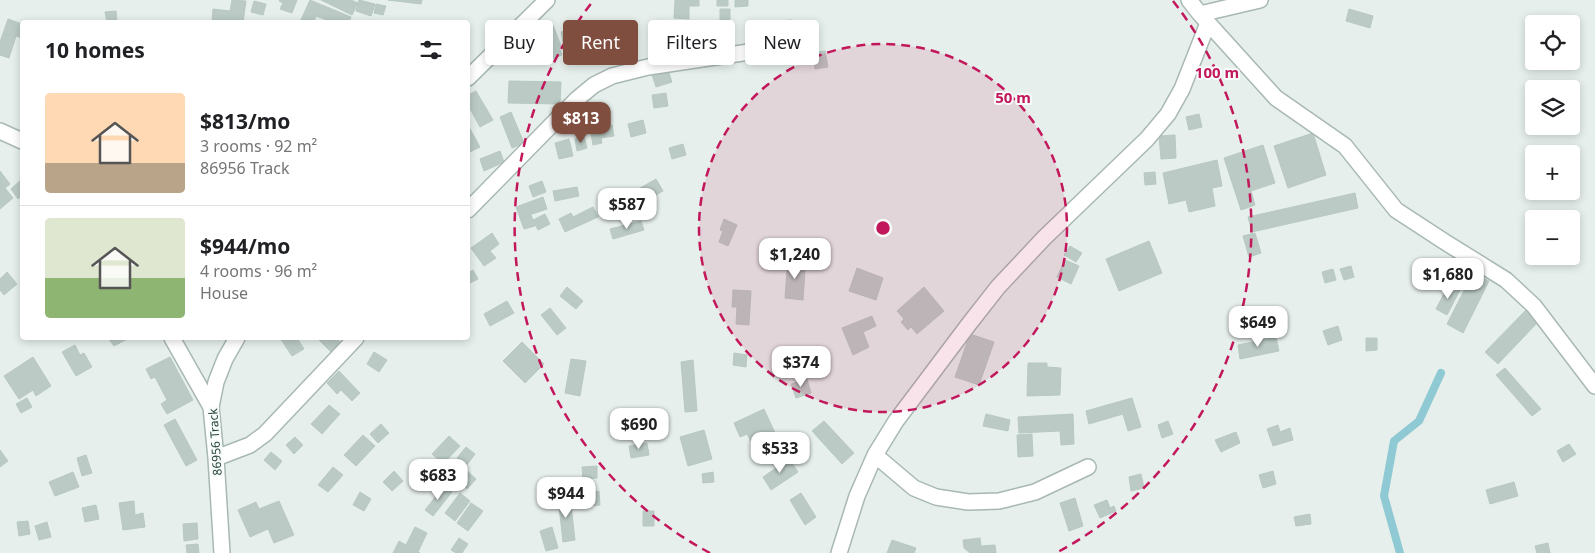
<!DOCTYPE html>
<meta charset="utf-8">
<style>
:root{--surface:#fff;--page:#f2f2f2;--text:#202124;--muted:#757577;--line:#e0e0e0;--accent:#7f4e3f}
body{margin:0;font-family:"Noto Sans",sans-serif;background:var(--page);color:var(--text);height:100vh;display:flex;flex-direction:column;font-size:19px;white-space:nowrap}
*{box-sizing:border-box;margin:0}
p{font-size:16px;color:var(--muted)}
.icon{flex:none;width:28px;height:28px;fill:none;stroke:currentColor;stroke-width:2;stroke-linecap:round;stroke-linejoin:round}
.map{position:relative;flex:1;overflow:hidden}
.sheet{position:absolute;left:20px;top:20px;width:450px;height:320px;display:flex;flex-direction:column;background:var(--surface);border-radius:5px;box-shadow:0 2px 8px #0003}
.sheet>*{flex:none}
.banner{position:absolute;left:485px;top:20px;width:475px;height:45px;display:flex;gap:10px}
.fabs{position:absolute;left:1525px;top:15px;display:grid;gap:10px}
.fabs a{display:grid;place-items:center;width:55px;height:55px;border-radius:5px;background:var(--surface);box-shadow:0 2px 8px #0003;font-size:25px}
.price{position:absolute;translate:-50% -42px;padding:0 11px;border-radius:10px;background:#fff;color:#222;font-size:16px;line-height:32px;filter:drop-shadow(0 1px 2px #0008)}
.price::after{content:'';position:absolute;left:50%;top:30px;width:15px;height:11px;margin-left:-8px;background:inherit;clip-path:polygon(0 0,100% 0,50% 100%)}
.price.selected{background:var(--accent);color:#fff}
ul{padding:0;list-style:none}
li{display:flex;align-items:center;gap:15px;height:125px;padding:0 25px}
li+li{border-top:1px solid var(--line)}
li span{display:grid;place-items:center;flex:none;width:140px;height:100px;border-radius:5px;color:#555}
li>.icon{margin-inline-start:auto}
span .icon{width:60px;height:60px;fill:#fffc;stroke-width:1}
li b{font-size:21px}
h2{display:flex;justify-content:space-between;align-items:center;height:60px;padding:0 25px;font-size:21px}
.chip{padding:0 18px;border-radius:5px;background:var(--surface);box-shadow:0 2px 8px #0003;font-size:18px;line-height:45px}
.chip.selected{background:var(--accent);color:#fff}
.map>svg:first-child{display:block}
</style>
<div class="map">
<svg width="1595" height="553" viewBox="0 0 1595 553">
<rect width="100%" height="100%" fill="#e6efeb"/>
<g fill="none" stroke-linecap="round" stroke-linejoin="round">
<path stroke="#8ec9d4" stroke-width="8" d="M1400,553L1384,496L1394,441L1419,421L1441,373"/>
</g>
<path fill="#bbcac4" stroke="#b8c9c2" d="M232,0L246,1L243,22H212L213,9L230,11Z
M280,0H297L292,13L280,9L283,3L279,1Z
M310,0L351,17L349,22H332L316,16L314,22H300Z
M321,0H351L358,3L352,15Z
M359,0L375,4L371,16L356,11Z
M388,0H422L421,4Z
M675,0H699V6H689V19L674,18Z
M717,0H728V6H717Z
M735,0H748V6L735,7Z
M254,1L266,4L263,15L251,12Z
M376,4L386,6L383,15L374,13Z
M720,9H730V20H720Z
M1349,9L1373,16L1370,28L1346,21Z
M116,11L117,22H107L105,12Z
M8,19L22,24V38L16,36L9,58L0,55V42Z
M792,20V33L763,35L762,22Z
M636,21V36L611,37L610,22Z
M707,21L709,39L680,41L678,23Z
M553,25L561,46L559,47L562,55L552,59L541,30Z
M584,27L587,38L576,40L578,50L565,52L561,32Z
M534,35L541,46L521,58L514,47Z
M825,51L828,67L815,69L812,53Z
M668,70L672,82L656,87L652,75Z
M509,81L561,82L560,104L508,103Z
M476,91L493,120L480,127L468,105V95Z
M666,93L668,106L654,108L652,95Z
M511,112L524,143L512,148L500,117Z
M1199,114L1202,127L1189,130L1186,117Z
M643,120L646,133L631,137L628,124Z
M468,125L480,147L470,152L468,148Z
M612,125L614,136L601,138L602,143L593,145L590,128Z
M1313,133L1326,175L1288,188L1274,146Z
M1175,135L1176,158L1161,159L1159,136Z
M584,137L587,148L577,151L575,139Z
M569,139L573,156L559,159L555,143Z
M683,144L686,155L672,159L669,148Z
M1263,145L1275,183L1251,191L1255,205L1241,210L1224,158Z
M500,151L504,162L484,171L480,159Z
M1217,160L1222,186L1212,188L1215,206L1189,212L1186,200L1169,204L1163,173Z
M0,171L10,184L5,188L13,198L0,209Z
M1155,172L1156,184L1145,185L1144,173Z
M22,179V195L18,199L11,189Z
M656,179L663,191L628,211L621,199Z
M542,181L546,192L533,197L529,186Z
M577,187L579,196L555,201L553,191Z
M610,193L622,212L611,218L600,199Z
M1355,193L1358,208L1252,232L1248,217Z
M543,197L547,209L520,218L516,207Z
M593,207L598,217L565,232L559,219L571,213L573,217Z
M545,214L550,224L538,230L533,220Z
M531,215L535,226L524,229L520,218Z
M724,219L737,225L728,246L719,242L723,231L720,230Z
M641,221L644,230L613,239L610,229Z
M492,233L499,244L490,251L496,258L484,266L471,248Z
M1255,233L1261,253L1249,257L1243,236Z
M1149,241L1162,273L1119,291L1106,259Z
M1070,246L1082,253L1076,262L1064,255Z
M788,257L800,258L799,270H805L803,300L785,298Z
M1065,260L1079,266L1071,284L1057,277Z
M1351,266L1354,277L1344,280L1340,269Z
M857,268L883,278L876,300L849,291Z
M1333,269L1336,280L1325,283L1322,272Z
M473,270L478,279L468,284V273Z
M7,272L17,284L4,295L0,290V279Z
M1473,273L1489,281L1463,333L1447,324Z
M1449,284L1460,290L1447,315L1436,309Z
M567,287L583,301L576,309L560,296Z
M924,287L944,311L917,334L911,327L908,330L901,322L904,319L897,311Z
M733,290L751,291L749,325L736,324L737,307H732Z
M507,301L514,313L490,326L484,314Z
M550,308L566,328L557,335L541,315Z
M1526,310L1538,322L1498,364L1485,352Z
M872,316L876,326L863,332L869,347L853,355L842,328Z
M1338,326L1342,340L1328,345L1323,331Z
M970,334L994,342L979,385L955,377Z
M1276,337L1279,351L1240,359L1238,345Z
M108,338H129L114,346Z
M280,338H297L304,349L292,356Z
M317,338H336L341,343L331,352Z
M1366,338H1377V350L1366,351Z
M522,342L544,364L525,383L503,361Z
M75,345L80,355L84,353L92,367L76,376L62,352Z
M374,352L387,360L379,372L367,364Z
M734,353L747,355L746,367L733,365Z
M33,357L51,386L36,396L33,390L19,399L4,376Z
M170,357L193,400L167,414L161,404L167,400L155,377L151,379L146,369Z
M571,359L586,361L580,396L565,393Z
M693,360L697,411L685,412L681,362Z
M1028,363H1047V367L1061,368L1060,395L1027,396Z
M1505,368L1541,409L1532,416L1496,375Z
M339,371L360,393L352,401L341,390L337,394L327,383Z
M807,379L811,393L796,398L791,384Z
M27,398L32,407L21,413L16,404Z
M1132,398L1141,427L1128,431L1123,414L1089,424L1086,411Z
M329,405L340,414L322,434L311,424Z
M632,409L634,422L621,423L619,410Z
M764,409L781,446L766,453L760,439L752,443L747,434L740,437L734,423Z
M986,414L1010,420L1008,431L983,426Z
M1073,414L1074,444L1061,445L1060,431L1019,433L1018,417Z
M175,419L197,460L186,466L164,425Z
M824,421L854,453L842,464L812,431Z
M1168,421L1173,434L1162,438L1158,425Z
M381,424L389,433L378,443L370,434Z
M1278,425L1280,432L1290,428L1293,440L1273,446L1267,429Z
M704,430L712,459L688,466L680,437Z
M1236,432L1240,443L1221,452L1215,440Z
M1032,434L1033,456L1018,457L1017,435Z
M363,435L375,446L356,466L344,455Z
M449,436L460,446L443,464L432,454Z
M295,437L303,445L294,454L286,445Z
M647,443L649,455L631,458L629,446Z
M1569,444L1576,454L1563,462L1557,451Z
M466,447L475,454L466,466L457,458Z
M0,450L8,461L0,467Z
M271,452L282,461L275,470L264,460Z
M86,455L92,473L82,476L77,458Z
M789,459L798,472L771,490L763,477Z
M597,466V478L583,479L582,467Z
M333,467L343,475L328,492L318,485Z
M466,470L476,479L467,489L458,480Z
M394,471L403,481L392,491L383,482Z
M1273,471L1276,484L1263,488L1259,475Z
M73,472L79,487L55,496L49,482Z
M713,472L714,482L703,483L702,474Z
M1141,474L1144,488L1131,491L1129,477Z
M1514,482L1518,496L1490,504L1486,490Z
M444,486L452,492L433,516L425,510Z
M599,491L600,505L590,506L589,493Z
M360,492L371,499L364,511L353,505Z
M460,493L470,501L455,521L445,513Z
M801,493L816,517L805,525L790,500Z
M570,496L575,540L563,542L558,497Z
M1075,498L1083,526L1069,531L1060,503Z
M1107,500L1110,508L1114,506L1116,511L1100,518L1094,505Z
M134,501L135,515L143,513L145,527L123,530L119,503Z
M279,501L294,535L274,543L268,529L250,537L238,510L256,502L259,509Z
M471,503L483,511L468,531L457,523Z
M96,505L99,519L85,522L82,508Z
M643,511H654V526H643Z
M1310,514L1311,524L1296,526L1294,517Z
M28,521L30,534L19,536L17,522Z
M47,522L51,537L39,540L35,526Z
M197,523L198,539L184,541L183,524Z
M415,527L427,533L418,552L420,553H393L399,541L406,545Z
M552,527L558,548L546,551L540,531Z
M459,538L468,544L462,553H456L451,550Z
M980,538L981,546L995,545L996,553H970L964,548L963,540Z
M892,540L916,548L914,553H887Z
M1548,543L1550,553H1537L1535,546Z
M198,544L199,553H187L186,545Z"/>
<g fill="none" stroke-linecap="round" stroke-linejoin="round">
<defs>
<path id="minor" d="M1189,0L1200,14L1276,98L1345,146L1396,210L1445,242L1506,280L1534,306L1595,386
M1200,14L1260,0
M468,78L547,0
M0,131L22,141
M468,210L577,99L594,85L612,76L648,67L749,52
M172,338L211,407
M875,455L914,488L936,497L968,502L999,501L1035,492L1088,467
M216,458L250,445L265,434L356,338
M222,553L216,458L211,407L216,382L225,359L237,338
M839,553L857,496L875,455L896,421L969,324L998,287L1044,238L1147,139L1168,114L1182,89L1208,23"/>
</defs>
<use href="#minor" stroke="#a8b8b2" stroke-width="18"/>
<use href="#minor" stroke="#fff" stroke-width="15"/>
</g>
<circle cx="883" cy="228" r="184" fill="#c2185b" fill-opacity=".12"/>
<g fill="none" stroke="#c2185b" stroke-width="2.5" stroke-dasharray="9 6">
<circle cx="883" cy="228" r="184"/>
<path d="M710 553A368 368 0 0 1 593 1M1173 1A368 368 0 0 1 1056 553"/>
</g>
<g text-anchor="middle" dominant-baseline="central" stroke-width="4" stroke-linejoin="round" paint-order="stroke">
<g font-size="12" fill="#24423a" stroke="#f7fbf9">
<text transform="translate(215 442) rotate(-94)">86956 Track</text>
</g>
</g>
<circle cx="883" cy="228" r="8" fill="#c2185b" stroke="#f7fbf9" stroke-width="2.5"/>
<g font-size="15" text-anchor="middle" font-weight="bold" fill="#c2185b" stroke="#f7fbf9" stroke-width="4" stroke-linejoin="round" paint-order="stroke">
<text x="1217" y="78">100 m</text>
<text x="1013" y="103">50 m</text>
</g>
</svg>
<div class="fabs">
<a><svg class="icon" aria-label="locate" viewBox="0 0 24 24"><circle cx="12" cy="12" r="6"/><path d="M12 2v4M12 18v4M2 12h4M18 12h4"/></svg></a>
<a><svg class="icon" aria-label="layers" viewBox="0 0 24 24"><path d="M12 4l9 5-9 5-9-5zM3 14l9 5 9-5"/></svg></a>
<a>+</a>
<a>−</a>
</div>
<b class="price selected" style="left:581px;top:144px">$813</b>
<b class="price" style="left:627px;top:230px">$587</b>
<b class="price" style="left:795px;top:280px">$1,240</b>
<b class="price" style="left:1448px;top:300px">$1,680</b>
<b class="price" style="left:1258px;top:348px">$649</b>
<b class="price" style="left:801px;top:388px">$374</b>
<b class="price" style="left:639px;top:450px">$690</b>
<b class="price" style="left:780px;top:474px">$533</b>
<b class="price" style="left:438px;top:501px">$683</b>
<b class="price" style="left:566px;top:519px">$944</b>
<div class="banner">
<a class="chip">Buy</a>
<a class="chip selected">Rent</a>
<a class="chip">Filters</a>
<a class="chip">New</a>
</div>
<section class="sheet">
<h2>10 homes<svg class="icon" aria-label="filters" viewBox="0 0 24 24"><path d="M4 7h16M4 17h16"/><circle cx="9" cy="7" r="2"/><circle cx="15" cy="17" r="2"/></svg></h2>
<ul>
<li><span style="background:linear-gradient(#ffd9b3 70%,#b9a48a 0)"><svg class="icon" aria-label="home" viewBox="0 0 24 24"><path d="M3 11l9-7 9 7M6 9v11h12V9"/></svg></span><div><b>$813/mo</b><p>3 rooms · 92 m²</p><p>86956 Track</p></div></li>
<li><span style="background:linear-gradient(#dfe7d0 60%,#8fb573 0)"><svg class="icon" aria-label="home" viewBox="0 0 24 24"><path d="M3 11l9-7 9 7M6 9v11h12V9"/></svg></span><div><b>$944/mo</b><p>4 rooms · 96 m²</p><p>House</p></div></li>
</ul>
</section>
</div>
